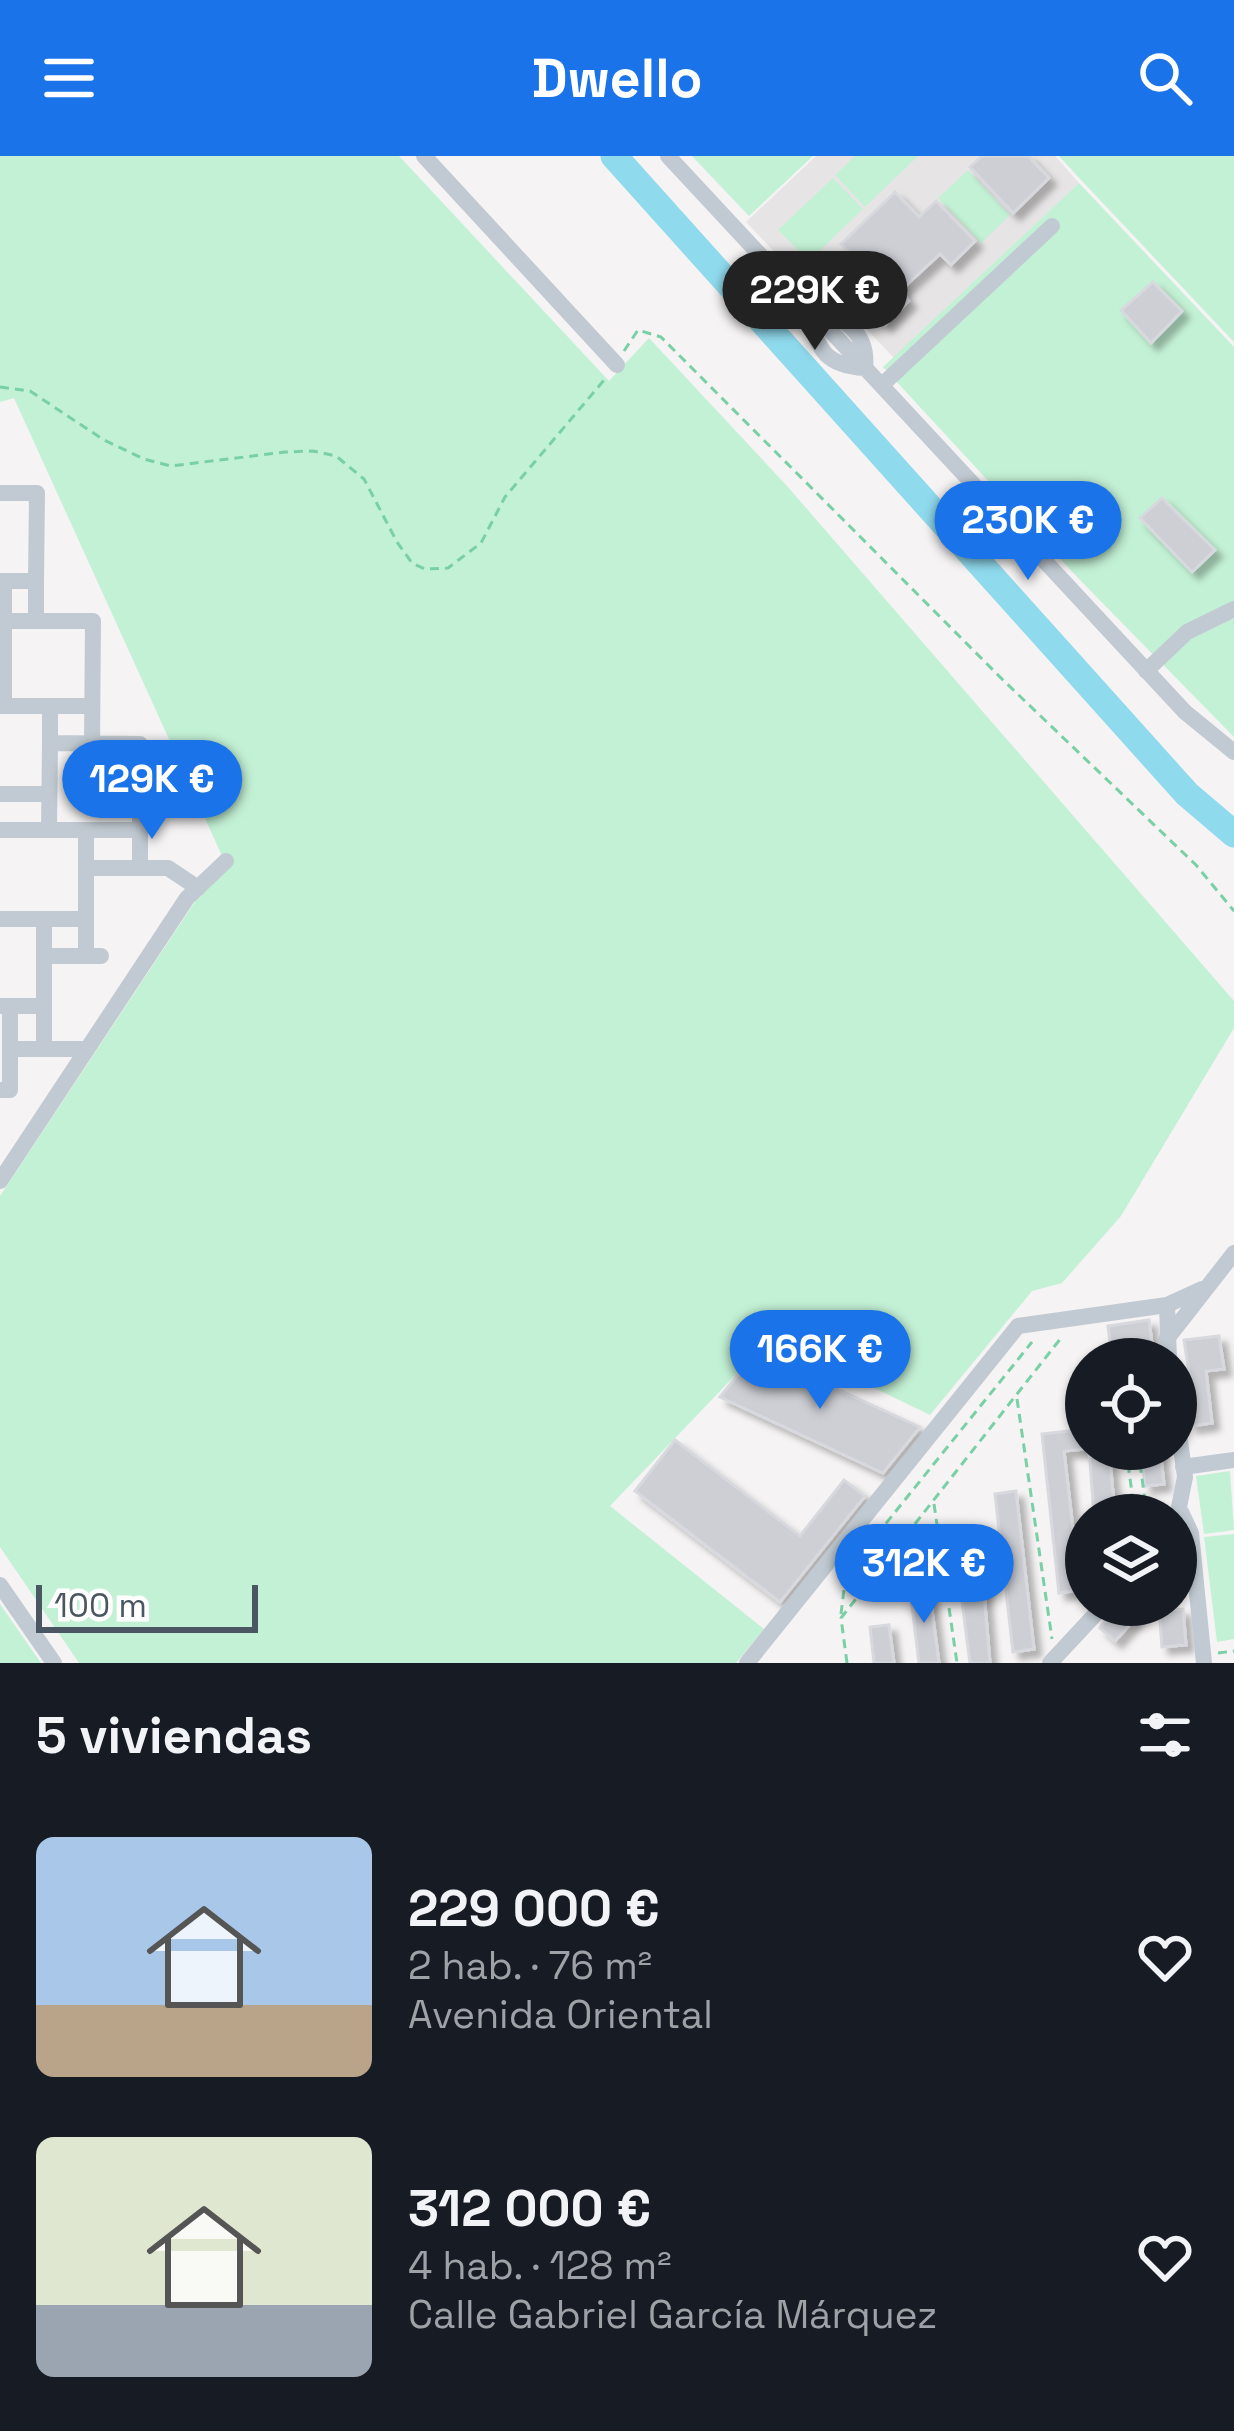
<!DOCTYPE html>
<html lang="es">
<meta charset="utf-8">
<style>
:root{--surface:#171b24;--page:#20242c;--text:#f1f3f6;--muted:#9ea1a6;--accent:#1a73e8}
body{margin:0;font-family:"Space Grotesk",sans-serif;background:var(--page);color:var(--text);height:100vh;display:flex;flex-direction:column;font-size:45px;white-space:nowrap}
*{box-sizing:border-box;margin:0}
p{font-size:39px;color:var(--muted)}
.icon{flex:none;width:66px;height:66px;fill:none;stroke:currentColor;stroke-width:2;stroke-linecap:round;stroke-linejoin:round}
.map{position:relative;height:1507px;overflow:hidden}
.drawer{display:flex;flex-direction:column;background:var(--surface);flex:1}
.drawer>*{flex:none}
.controls{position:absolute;left:1065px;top:1182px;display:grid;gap:24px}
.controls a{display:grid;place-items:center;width:132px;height:132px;border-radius:50%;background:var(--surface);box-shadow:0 3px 9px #0004;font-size:60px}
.scale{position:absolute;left:36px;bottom:30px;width:222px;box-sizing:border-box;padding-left:12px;border:6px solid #4a5661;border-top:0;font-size:33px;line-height:42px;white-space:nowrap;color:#4a5661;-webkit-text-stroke:9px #fff;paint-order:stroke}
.price{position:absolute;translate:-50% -102px;padding:0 27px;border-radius:42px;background:var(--accent);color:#fff;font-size:39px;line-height:78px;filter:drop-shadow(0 3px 6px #0008)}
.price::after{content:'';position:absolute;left:50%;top:72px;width:36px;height:27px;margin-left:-18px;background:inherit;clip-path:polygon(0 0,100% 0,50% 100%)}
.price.active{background:#222;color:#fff}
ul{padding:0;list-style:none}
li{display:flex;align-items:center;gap:36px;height:300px;padding:0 36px}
li span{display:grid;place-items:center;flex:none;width:336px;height:240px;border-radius:18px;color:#555}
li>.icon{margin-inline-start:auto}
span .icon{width:144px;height:144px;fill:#fffc;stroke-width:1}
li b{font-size:51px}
h2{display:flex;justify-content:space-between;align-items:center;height:144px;padding:0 36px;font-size:51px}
header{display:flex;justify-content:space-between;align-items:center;height:156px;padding:0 36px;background:var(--accent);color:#fff;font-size:54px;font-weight:700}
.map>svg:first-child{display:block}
</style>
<header><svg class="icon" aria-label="menu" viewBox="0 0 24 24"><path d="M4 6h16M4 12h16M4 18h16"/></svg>Dwello<svg class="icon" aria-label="search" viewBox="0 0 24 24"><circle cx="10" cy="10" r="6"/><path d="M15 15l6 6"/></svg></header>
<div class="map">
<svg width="1234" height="1507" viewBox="0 0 1234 1507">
<defs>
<filter id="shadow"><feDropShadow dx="7" dy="7" stdDeviation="3" flood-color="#0004"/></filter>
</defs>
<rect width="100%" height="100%" fill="#f5f3f3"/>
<path fill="#e6e4e5" d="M816,0H1055L1079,27L894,202L857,163L820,143L746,66Z"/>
<path fill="#c3f1d5" d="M0,0H399L609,225L649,182L787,330L1234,845V872L1121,1060L1062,1127L1032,1135L930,1259L771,1182L610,1350L764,1473L736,1507H79L0,1391V1040L198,741L228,713L14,242L0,246Z
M692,0H813L749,60Z
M855,0H918L865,51L835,19Z
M1059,0H1234V186L1082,25Z
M968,14L1010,59L981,87L938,42Z
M833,22L863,53L809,105L778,74Z
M1079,27L1234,191V581L1078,422L883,211Z
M1230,1315L1234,1374L1204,1378L1196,1320Z
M1234,1378V1483L1217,1486L1204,1381Z
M0,1448L41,1507H0Z"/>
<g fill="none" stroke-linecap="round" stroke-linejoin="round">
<path stroke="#90daee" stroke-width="27" d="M614,0L1187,638L1234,678"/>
</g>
<path fill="#cdcfd5" stroke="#d7d9de" stroke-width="3" filter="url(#shadow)" d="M982,0H1028L1049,22L1013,57L970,11Z
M895,36L919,61L936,45L975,85L951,109L940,98L900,135L909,145L885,169L847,129L865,113L841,88Z
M1153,126L1182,155L1151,187L1121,154Z
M1162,342L1215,394L1192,416L1140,362Z
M1149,1164L1154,1203H1112L1108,1170Z
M1219,1180L1224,1213L1206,1215L1212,1267L1191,1270L1182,1223L1190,1222L1184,1184Z
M756,1196L920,1271L883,1317L720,1241Z
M1086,1273V1293L1064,1295L1080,1434L1059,1437L1042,1278Z
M675,1284L800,1380L844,1324L865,1340L780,1446L635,1335Z
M1089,1293H1109L1115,1359H1094Z
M1141,1293H1160L1164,1328L1145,1330Z
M1016,1335L1034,1493L1013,1496L995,1338Z
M976,1373L984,1436L990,1507H970L961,1438L956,1375Z
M929,1431L939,1507H919L910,1434Z
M1116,1449H1148L1115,1485L1100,1472Z
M1183,1453L1186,1489L1162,1491L1159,1455Z
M889,1469L894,1507H874L870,1471Z"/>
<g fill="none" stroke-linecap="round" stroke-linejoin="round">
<path stroke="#7ad0a6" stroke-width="3" stroke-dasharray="9 6" stroke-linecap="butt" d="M624,195L638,174L661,181L1003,524L1196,709L1234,755
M0,231L30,235L104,284L144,303L171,310L285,296L313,295L336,300L364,323L397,386L412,407L425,413L448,412L481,387L505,341L605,223
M1017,1243L1052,1483
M1126,1293L1135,1359
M1138,1293L1147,1359
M934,1348L957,1507
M871,1387L886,1400
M841,1458L846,1417L1032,1186
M1218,1497L1234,1495
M847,1507L841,1462L1061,1182"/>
<path stroke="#c1cad2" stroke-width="16" d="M424,0L617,209
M668,0L1185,556L1234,596
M815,150C844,164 869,176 865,212
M805,152C819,190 820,209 865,212
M882,229L1052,70
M0,337H37L36,425
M0,425H36V465
M4,425V465H93L92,588
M1146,515L1187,476L1234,453
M0,550H92
M4,550V465
M50,550V587L140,588V712
M0,638H49
M0,674H140
M49,674L50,587
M86,712H168L198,732
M0,763H86
M44,763V800H101
M86,800V674
M0,850H44V893
M44,850V800
M10,893H86
M0,934H10V850
M0,1025L187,742L226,705
M1167,1149L1169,1203
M1166,1184L1234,1097
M1176,1256L1185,1321L1177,1361
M1183,1311L1234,1304
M1181,1356L1191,1377L1204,1507
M0,1429L54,1507
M747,1507L1018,1170L1167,1149L1202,1133
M1050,1507L1104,1449"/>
</g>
</svg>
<div class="controls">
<a><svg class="icon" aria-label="locate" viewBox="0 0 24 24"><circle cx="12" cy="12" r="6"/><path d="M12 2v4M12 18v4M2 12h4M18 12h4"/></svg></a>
<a><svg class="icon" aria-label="layers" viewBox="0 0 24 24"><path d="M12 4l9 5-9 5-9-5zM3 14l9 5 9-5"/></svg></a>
</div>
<div class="scale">100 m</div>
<b class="price active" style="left:815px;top:197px">229K €</b>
<b class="price" style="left:1028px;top:427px">230K €</b>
<b class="price" style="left:152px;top:686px">129K €</b>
<b class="price" style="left:820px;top:1256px">166K €</b>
<b class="price" style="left:924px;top:1470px">312K €</b>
</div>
<section class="drawer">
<h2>5 viviendas<svg class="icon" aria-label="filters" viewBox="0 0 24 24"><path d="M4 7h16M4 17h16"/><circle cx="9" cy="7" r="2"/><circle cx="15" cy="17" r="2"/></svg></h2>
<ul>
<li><span style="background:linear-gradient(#a9c7e8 70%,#b9a48a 0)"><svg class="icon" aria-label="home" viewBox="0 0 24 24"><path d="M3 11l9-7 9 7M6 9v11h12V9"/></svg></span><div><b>229 000 €</b><p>2 hab. · 76 m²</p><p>Avenida Oriental</p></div><svg class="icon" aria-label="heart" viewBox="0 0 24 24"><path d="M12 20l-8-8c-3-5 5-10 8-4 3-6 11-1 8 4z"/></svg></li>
<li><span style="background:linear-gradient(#dfe7d0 70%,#9aa5b1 0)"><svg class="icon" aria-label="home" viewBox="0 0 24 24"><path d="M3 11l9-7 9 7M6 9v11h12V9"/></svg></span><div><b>312 000 €</b><p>4 hab. · 128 m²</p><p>Calle Gabriel García Márquez</p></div><svg class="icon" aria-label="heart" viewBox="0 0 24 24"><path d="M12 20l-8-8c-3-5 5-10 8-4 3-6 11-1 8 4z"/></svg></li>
</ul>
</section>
